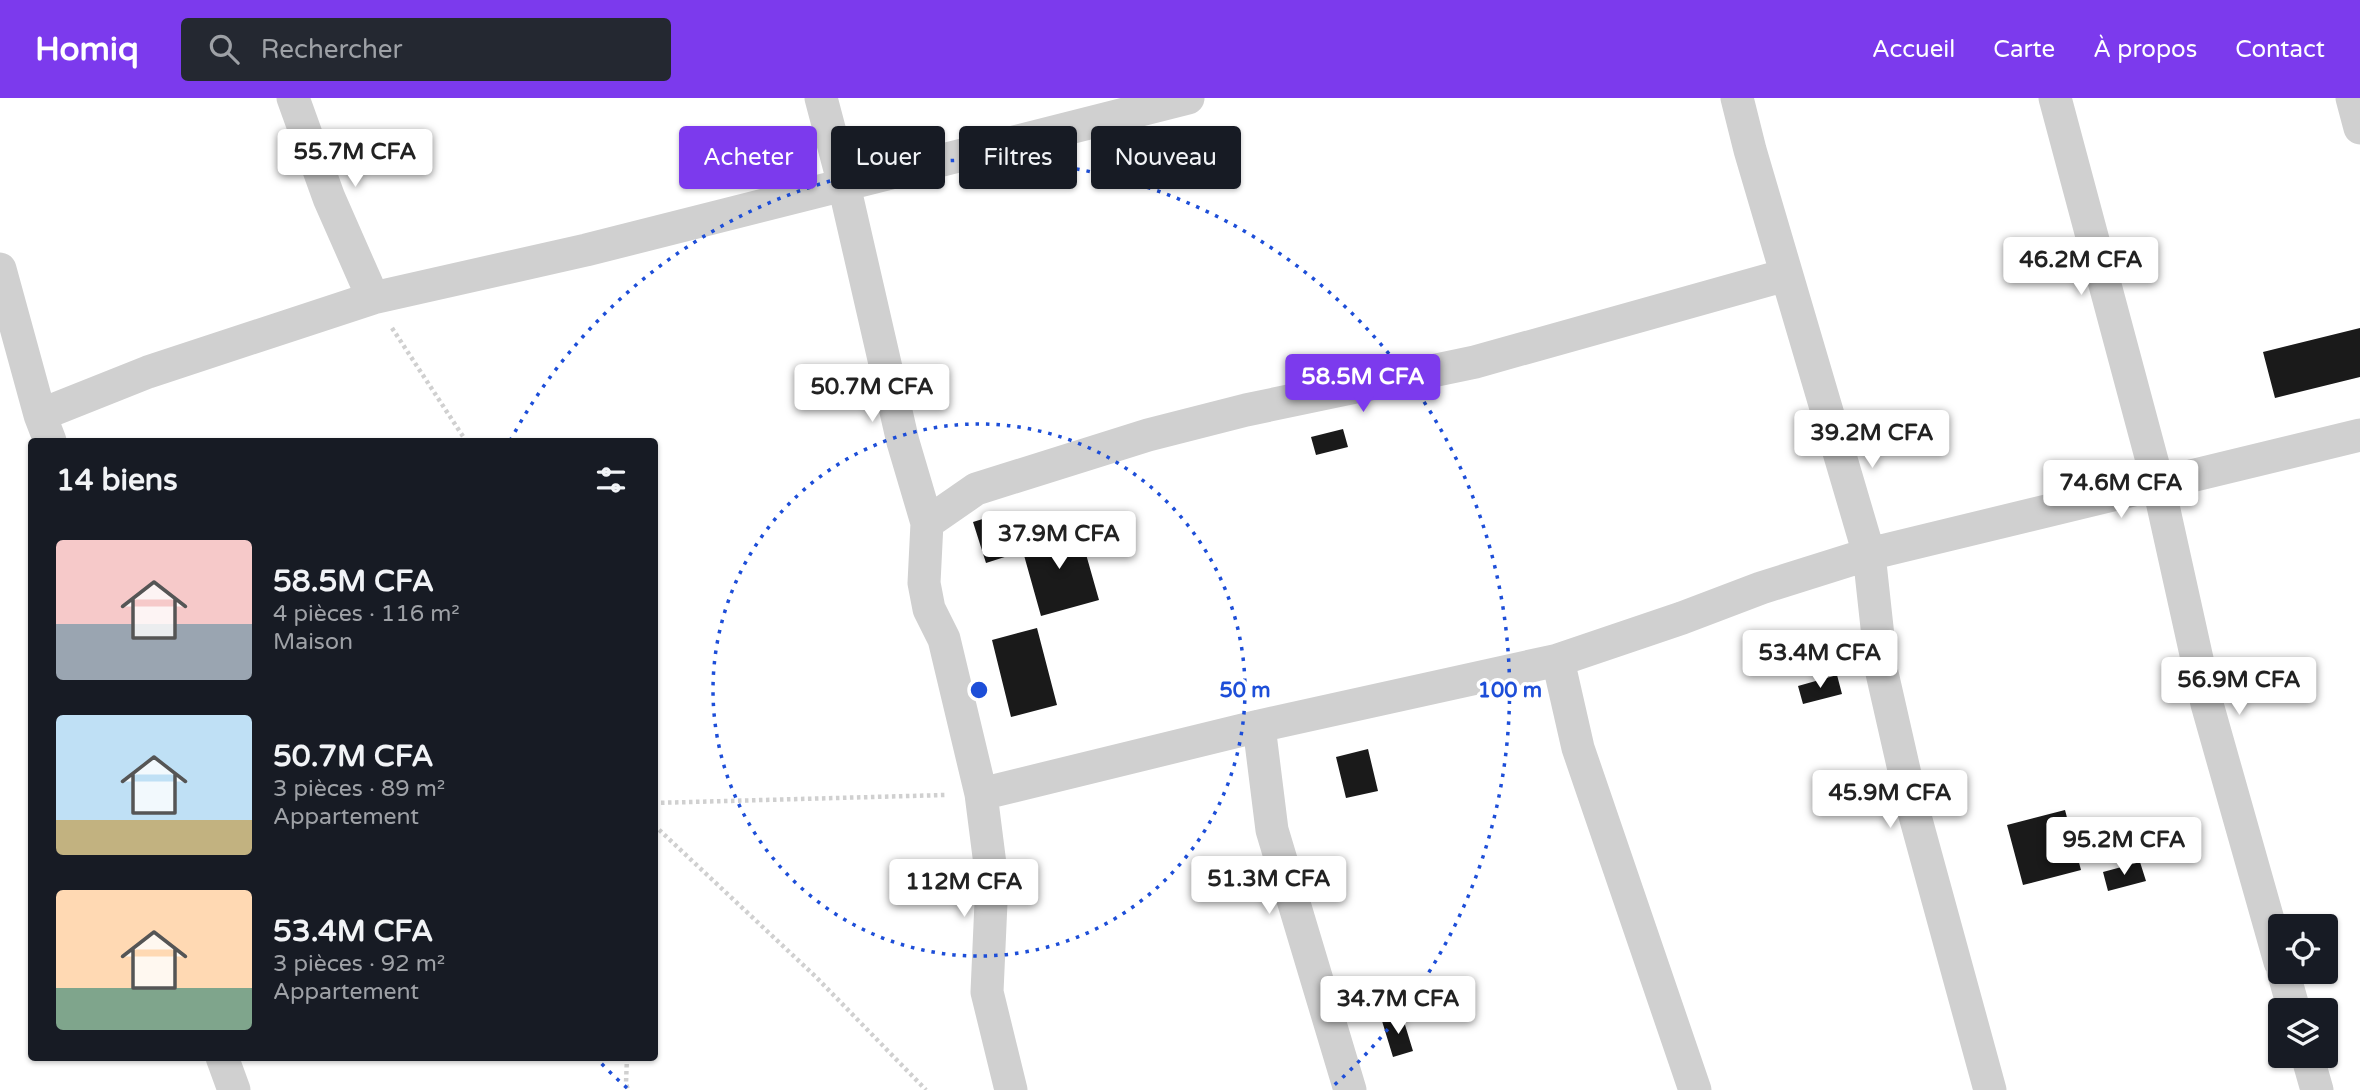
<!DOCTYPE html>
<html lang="fr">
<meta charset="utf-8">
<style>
:root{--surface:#171b24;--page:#242831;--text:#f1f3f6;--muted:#9ea1a6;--accent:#7c3aed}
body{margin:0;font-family:"Varela Round",sans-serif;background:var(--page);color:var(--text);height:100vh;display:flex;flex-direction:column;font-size:26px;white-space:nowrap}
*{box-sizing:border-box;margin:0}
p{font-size:23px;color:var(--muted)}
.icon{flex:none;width:38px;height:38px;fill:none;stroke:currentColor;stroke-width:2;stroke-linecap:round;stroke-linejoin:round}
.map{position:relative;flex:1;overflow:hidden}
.drawer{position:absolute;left:28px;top:340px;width:630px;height:623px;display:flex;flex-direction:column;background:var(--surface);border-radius:7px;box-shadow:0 2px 5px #0004}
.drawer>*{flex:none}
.top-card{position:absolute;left:679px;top:28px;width:665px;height:63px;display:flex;gap:14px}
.buttons{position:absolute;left:2268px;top:816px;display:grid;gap:14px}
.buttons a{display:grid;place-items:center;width:70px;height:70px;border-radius:7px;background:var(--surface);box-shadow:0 2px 5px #0004;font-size:35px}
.price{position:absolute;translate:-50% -60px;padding:0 16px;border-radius:7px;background:#fff;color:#222;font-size:23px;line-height:46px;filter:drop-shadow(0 2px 4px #0008)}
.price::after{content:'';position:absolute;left:50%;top:42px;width:21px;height:16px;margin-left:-10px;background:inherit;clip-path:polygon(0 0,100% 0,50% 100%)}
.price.current{background:var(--accent);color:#fff}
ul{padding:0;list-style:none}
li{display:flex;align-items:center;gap:21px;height:175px;padding:0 28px}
li span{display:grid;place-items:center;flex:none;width:196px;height:140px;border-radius:7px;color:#555}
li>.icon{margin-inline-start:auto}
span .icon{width:84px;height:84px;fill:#fffc;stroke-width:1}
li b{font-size:30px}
h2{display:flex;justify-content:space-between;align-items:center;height:84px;padding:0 28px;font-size:30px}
.tag{padding:0 24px;border-radius:7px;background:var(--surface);box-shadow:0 2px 5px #0004;font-size:24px;line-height:63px}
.tag.current{background:var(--accent);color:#fff}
header{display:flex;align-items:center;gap:42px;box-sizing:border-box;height:98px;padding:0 35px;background:var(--accent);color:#fff}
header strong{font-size:33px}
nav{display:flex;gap:38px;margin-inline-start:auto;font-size:24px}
.search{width:490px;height:63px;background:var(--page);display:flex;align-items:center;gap:18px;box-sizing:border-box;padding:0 24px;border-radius:7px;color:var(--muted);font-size:26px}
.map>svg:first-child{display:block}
</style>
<header>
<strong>Homiq</strong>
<div class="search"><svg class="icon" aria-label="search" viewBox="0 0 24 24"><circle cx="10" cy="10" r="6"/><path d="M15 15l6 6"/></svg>Rechercher</div>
<nav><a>Accueil</a><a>Carte</a><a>À propos</a><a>Contact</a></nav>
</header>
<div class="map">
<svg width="2360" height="992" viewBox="0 0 2360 992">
<rect width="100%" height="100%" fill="#fff"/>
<path fill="#1a1a1a" d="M2360,230V279L2275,300L2263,254Z
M1343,331L1348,349L1316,357L1311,339Z
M1002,415L1014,456L986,465L973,424Z
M1078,428L1099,502L1041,518L1020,443Z
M1037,530L1057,607L1011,619L992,542Z
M1837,577L1842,596L1803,606L1798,588Z
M1368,651L1378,693L1346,700L1336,659Z
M2065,712L2081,772L2023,787L2007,727Z
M2140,764L2146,783L2108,793L2103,774Z
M1402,917L1413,953L1393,959L1382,923Z"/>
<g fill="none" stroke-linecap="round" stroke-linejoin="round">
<path stroke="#d0d0d0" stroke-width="4.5" stroke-dasharray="3.5 3.5" stroke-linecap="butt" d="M392,230L466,343
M654,705L945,697
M654,727L816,879L926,992
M627,959L626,985L628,992"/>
<path stroke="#d0d0d0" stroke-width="33" d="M293,0L329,100L373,200
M821,0L844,87L903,344L927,425L924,485L929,511L944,541L981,696L992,782L987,894L1011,992
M1737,0L1750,52L1869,456L1882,575L1912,707L1990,992
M2055,0L2158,385L2207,606L2280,864
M2352,0L2360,30
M0,171L40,317L50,343
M40,317L148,274L373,200L586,152L1188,0
M927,425L976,391L1148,337L1246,312L1475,264L1786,177
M1259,628L1272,732L1350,992
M981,696L1259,628L1558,562
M2283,873L2294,912
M2307,957L2317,992
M222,959L234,992
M1695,992L1578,650L1558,562L1682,520L1761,490L1869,456L2360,337"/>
</g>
<g fill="none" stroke="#1d4ed8" stroke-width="3.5" stroke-dasharray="3.5 7">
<circle cx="979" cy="592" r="266"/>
<path d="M627 990A531 531 0 0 1 597 961M510 343A531 531 0 1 1 1331 990"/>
</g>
<circle cx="979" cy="592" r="10" fill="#1d4ed8" stroke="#fff" stroke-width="3.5"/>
<g font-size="21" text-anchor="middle" font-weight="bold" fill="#1d4ed8" stroke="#fff" stroke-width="7" stroke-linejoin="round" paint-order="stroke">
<text x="1245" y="599">50 m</text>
<text x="1510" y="599">100 m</text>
</g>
</svg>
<div class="buttons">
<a><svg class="icon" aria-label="locate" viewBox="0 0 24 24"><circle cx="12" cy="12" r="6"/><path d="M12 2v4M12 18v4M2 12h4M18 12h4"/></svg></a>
<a><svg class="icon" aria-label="layers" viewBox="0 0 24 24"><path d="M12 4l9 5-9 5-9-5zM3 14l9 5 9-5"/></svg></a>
</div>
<b class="price" style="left:355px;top:91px">55.7M CFA</b>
<b class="price" style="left:2081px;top:199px">46.2M CFA</b>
<b class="price current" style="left:1363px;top:316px">58.5M CFA</b>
<b class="price" style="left:872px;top:326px">50.7M CFA</b>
<b class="price" style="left:1872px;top:372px">39.2M CFA</b>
<b class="price" style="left:2121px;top:422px">74.6M CFA</b>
<b class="price" style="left:1059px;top:473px">37.9M CFA</b>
<b class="price" style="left:1820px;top:592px">53.4M CFA</b>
<b class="price" style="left:2239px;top:619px">56.9M CFA</b>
<b class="price" style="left:1890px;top:732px">45.9M CFA</b>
<b class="price" style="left:2124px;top:779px">95.2M CFA</b>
<b class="price" style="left:1269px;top:818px">51.3M CFA</b>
<b class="price" style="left:964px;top:821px">112M CFA</b>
<b class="price" style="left:1398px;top:938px">34.7M CFA</b>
<div class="top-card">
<a class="tag current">Acheter</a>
<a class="tag">Louer</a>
<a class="tag">Filtres</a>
<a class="tag">Nouveau</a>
</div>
<section class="drawer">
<h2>14 biens<svg class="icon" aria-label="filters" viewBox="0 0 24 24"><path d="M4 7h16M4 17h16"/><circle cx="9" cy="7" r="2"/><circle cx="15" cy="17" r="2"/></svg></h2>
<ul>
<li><span style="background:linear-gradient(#f6c9c9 60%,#9aa5b1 0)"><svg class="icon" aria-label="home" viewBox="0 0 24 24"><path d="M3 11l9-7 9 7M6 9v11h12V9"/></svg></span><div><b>58.5M CFA</b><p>4 pièces · 116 m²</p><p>Maison</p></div></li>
<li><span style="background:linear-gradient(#bfe0f5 75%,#c2b280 0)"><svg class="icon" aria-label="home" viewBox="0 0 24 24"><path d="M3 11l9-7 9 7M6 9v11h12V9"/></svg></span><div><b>50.7M CFA</b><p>3 pièces · 89 m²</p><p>Appartement</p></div></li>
<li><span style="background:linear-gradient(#ffd9b3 70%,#7fa58c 0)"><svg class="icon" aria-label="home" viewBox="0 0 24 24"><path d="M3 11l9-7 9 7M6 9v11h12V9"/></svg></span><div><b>53.4M CFA</b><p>3 pièces · 92 m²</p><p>Appartement</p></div></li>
</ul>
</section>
</div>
